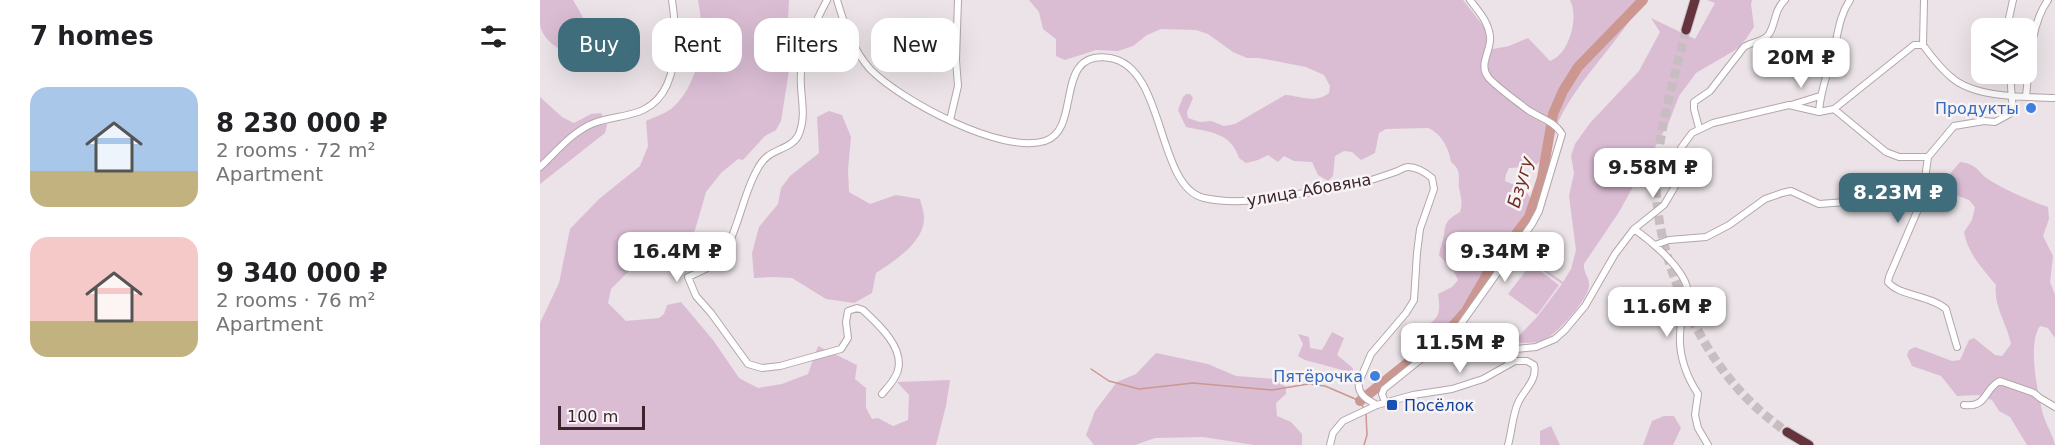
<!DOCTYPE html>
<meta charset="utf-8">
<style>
:root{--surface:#fff;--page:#f6f6f6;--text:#202124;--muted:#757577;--accent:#406d7b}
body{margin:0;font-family:"DejaVu Sans",sans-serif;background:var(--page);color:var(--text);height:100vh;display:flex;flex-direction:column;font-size:22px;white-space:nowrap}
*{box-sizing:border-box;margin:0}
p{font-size:20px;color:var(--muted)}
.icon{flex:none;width:33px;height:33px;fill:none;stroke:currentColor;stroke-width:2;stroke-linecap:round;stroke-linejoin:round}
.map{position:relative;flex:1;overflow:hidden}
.drawer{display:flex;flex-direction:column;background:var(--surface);width:540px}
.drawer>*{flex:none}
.banner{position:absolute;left:18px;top:18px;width:570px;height:54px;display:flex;gap:12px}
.fabs{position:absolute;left:1431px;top:18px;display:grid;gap:12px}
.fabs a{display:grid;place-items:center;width:66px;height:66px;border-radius:12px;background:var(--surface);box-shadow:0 6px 24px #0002;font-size:30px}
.scale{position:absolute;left:18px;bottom:15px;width:87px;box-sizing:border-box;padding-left:6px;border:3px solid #3b242b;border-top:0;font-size:16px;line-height:21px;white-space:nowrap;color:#3b242b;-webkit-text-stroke:4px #f8f3f5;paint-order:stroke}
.price{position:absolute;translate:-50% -51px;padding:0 14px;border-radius:12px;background:#fff;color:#222;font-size:20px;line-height:39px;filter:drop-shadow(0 2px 3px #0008)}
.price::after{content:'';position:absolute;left:50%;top:36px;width:18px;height:14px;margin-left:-9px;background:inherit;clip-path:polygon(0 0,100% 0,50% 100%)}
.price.active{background:var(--accent);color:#fff}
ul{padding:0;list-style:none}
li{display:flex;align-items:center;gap:18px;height:150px;padding:0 30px}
li span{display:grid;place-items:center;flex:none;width:168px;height:120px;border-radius:18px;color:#555}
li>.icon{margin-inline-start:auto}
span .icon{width:72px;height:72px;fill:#fffc;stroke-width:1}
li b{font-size:26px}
h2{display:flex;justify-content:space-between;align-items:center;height:72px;padding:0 30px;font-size:26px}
.chip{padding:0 21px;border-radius:18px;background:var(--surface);box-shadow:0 6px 24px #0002;font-size:21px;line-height:54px}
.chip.active{background:var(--accent);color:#fff}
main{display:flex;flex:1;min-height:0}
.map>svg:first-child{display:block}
</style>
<main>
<section class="drawer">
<h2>7 homes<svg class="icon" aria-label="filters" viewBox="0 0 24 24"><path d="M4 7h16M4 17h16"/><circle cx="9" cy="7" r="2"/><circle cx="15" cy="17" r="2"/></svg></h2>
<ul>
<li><span style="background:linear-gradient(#a9c7e8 70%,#c2b280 0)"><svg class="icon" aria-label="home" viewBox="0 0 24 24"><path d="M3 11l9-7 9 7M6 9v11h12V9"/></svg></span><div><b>8 230 000 ₽</b><p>2 rooms · 72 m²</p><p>Apartment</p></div></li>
<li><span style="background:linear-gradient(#f6c9c9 70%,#c2b280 0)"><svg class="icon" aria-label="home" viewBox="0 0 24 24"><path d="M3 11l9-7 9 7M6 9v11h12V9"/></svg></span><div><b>9 340 000 ₽</b><p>2 rooms · 76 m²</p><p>Apartment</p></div></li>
</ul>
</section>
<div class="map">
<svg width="1515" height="445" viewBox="0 0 1515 445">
<rect width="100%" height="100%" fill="#ebe3e7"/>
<path fill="#dabdd3" d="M0,0H33C44,19 50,26 43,48L32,54C19,51 3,40 0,25C0,17 0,8 0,0Z
M158,0H249L248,21L252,52L241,121L236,130L225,136L203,160L198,159L181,173L166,192L155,230L150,239L129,262L93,267L71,289L68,303L86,321L119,318L124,314L127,305L141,302L173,340L199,378L218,388L242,384L268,374L278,346L317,365L315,379L326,388V408L332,419L338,418L353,426L368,420L369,395L357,382L410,380L406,406L396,445H0V323L19,283L30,229L59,199L100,166L108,146L106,121C114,117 124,114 131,109C161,84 165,35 158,0Z
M489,0H923L945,28L953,49L969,46L988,38L1010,61C1030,54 1039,16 1030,0H1103C1079,42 1042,75 1020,118C1014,130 1008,157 997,164C990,168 977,167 969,168L966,174L965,181C972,184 982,187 987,193C1000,206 978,233 970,245L1023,282L1031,269L1036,250L1029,196L1034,173L1031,156L1035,144L1050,123L1099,71L1120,32L1111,18L1155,39L1175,3L1167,0H1212L1211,4L1214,27L1206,39L1197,49L1156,73L1139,96L1129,122L1079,212L1044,264C1043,273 1050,278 1049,286C1048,299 1020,330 1009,337C1000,343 988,344 977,342L976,339L997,317L1022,284L970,247C942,287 924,329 881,355L868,348C873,319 890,332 898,314C900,308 899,300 898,294L912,287L918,280L914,272L899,255C900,248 903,241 904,235C905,222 908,219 920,212C923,202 921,198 919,188C918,176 922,171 911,162C909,148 901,133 888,128L846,129L839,133L835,153L821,160L812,152L804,151L795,156L793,176L788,181L778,175L772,162L754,161L744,156L738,162L728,155L718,160L706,163L699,158C691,132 669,132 646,127L638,110L643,97L646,94H650L653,98L647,112L648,118L660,122L671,121L684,126L695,124L745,95C761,96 775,104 789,93L790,86L784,75L766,67L719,58H707L693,52L668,34L656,30L621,29L607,35L593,46L578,51L556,50L525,60L516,56V39L503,29L499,12Z
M0,97L22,117L34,123L51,114L61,113L67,125L65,133L0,184Z
M289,111L302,115L311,137L308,170L309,192L330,204L356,195L380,199C381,205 384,211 384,217C385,242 354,261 336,273L332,293L314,303L286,299L252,278L233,277L214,278L212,253L219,227L238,204L241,188L250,176L279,153L277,117Z
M1420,162C1440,165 1436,172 1451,181C1469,192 1489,200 1508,207L1509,219L1503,236L1513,256L1510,282L1515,295V338L1508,328L1500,326C1487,344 1498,394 1503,414C1506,425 1513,435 1515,445H1487L1470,417L1459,411L1452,400L1438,395L1417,396L1401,376L1372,366L1367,355L1369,350L1375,347L1412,361L1420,360L1429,340L1434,338L1455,355L1462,356L1471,344C1467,324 1453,305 1456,285C1442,268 1428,254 1424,232L1432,220L1435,207L1429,200L1407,192L1408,176Z
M991,264L1019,285L997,315L968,294Z
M792,332L804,338L797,355L813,368V373L765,360L758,356L763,344L758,334L769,337L770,348L782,350Z
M616,353L668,364L696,376L735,379L746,387V394L736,403L737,416L751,422L762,434V445H714L663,437L615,438L595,445H554L546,435L555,411L577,382L596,374Z
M1124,416H1134L1141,428L1133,445H1103L1112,421Z
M1011,426L1020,445H1000V431Z"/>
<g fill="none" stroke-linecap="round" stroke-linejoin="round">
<path stroke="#cb9790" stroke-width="1.5" d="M551,369L569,381L599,389L653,383L732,390L768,384L785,386L820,401L824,409
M824,445L827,435L826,414"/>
<path stroke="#cb9790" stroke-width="10" d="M820,401L875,357L895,346L926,311L953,264L989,217L1002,178L1013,114L1023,91L1038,67L1103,0"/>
<path stroke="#c8bdc1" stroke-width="9" stroke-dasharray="9 4.5" stroke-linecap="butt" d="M1146,30C1135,76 1121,121 1117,168C1110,237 1149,331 1193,383C1209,402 1227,418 1247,432"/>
<defs>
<path id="minor" d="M287,0C275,22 264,47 261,73C259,94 268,115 258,136C252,147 237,149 228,156C224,159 219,166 217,170C202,195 196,244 176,262C168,269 157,273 148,277L156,296L171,313L208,364L222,368L240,366L301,349L308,338L306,322L308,311L317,308L323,310C338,324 364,347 358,370C356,379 348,387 342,394
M297,0C304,24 313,50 330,69C360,100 462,155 505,141C543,129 512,49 570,58C626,67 616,187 664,198C696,205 727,199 758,194C776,191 795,190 812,185C827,182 841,177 855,172C859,171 864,167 868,167C877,167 886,173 892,178L894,189L880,229L877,253L874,300L866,313L831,354L819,382C817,394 827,400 837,405
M1384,0L1383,45C1391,56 1400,68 1411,77C1434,98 1486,97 1515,98
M1470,28L1469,18L1473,0
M1486,97C1489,68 1490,25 1508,0
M1251,105L1280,96
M1294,109L1346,152L1359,157H1388
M1279,112C1280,91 1288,73 1293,53C1298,35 1299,16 1310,0
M410,120L418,86L416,60L418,0
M1159,128L1154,109V102L1170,91L1204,47C1211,42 1224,42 1229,34C1236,23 1234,10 1245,0
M0,167C16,152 33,131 54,123C69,117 88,117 103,110C141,92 137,34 132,0
M1094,229C1111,241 1141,266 1147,287C1149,297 1145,309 1142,319C1136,346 1143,371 1158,394L1155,415L1158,428L1168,445
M1115,245L1129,240L1166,237L1189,225L1225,199L1242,193L1251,191L1279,204L1320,201
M1417,347L1406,309C1390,295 1359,296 1348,282L1349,277L1382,200L1388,157L1414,126L1444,121L1455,122L1473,112L1470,74
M968,364L970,353L976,349L996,347L1015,339L1025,330L1045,306L1075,254L1094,229L1124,205L1134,188L1139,177L1141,148L1152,133L1173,123L1249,105L1279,112L1294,109L1374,45H1383
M845,402L842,394L844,389L916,331L992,224L999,211L1022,134C1014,121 1000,118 988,110C979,103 954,85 948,77C938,64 952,50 950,36C948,21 939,12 930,0
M1424,405C1448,408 1444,388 1460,381L1494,393L1500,398L1515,407
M790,445L793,433L803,421L837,405L873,395L912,389L943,379L975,361H987L994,365C998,380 983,391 978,403C972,417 972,431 968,445"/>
<path id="highway" d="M1146,30L1155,0
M1247,432L1269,445"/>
</defs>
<use href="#minor" stroke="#b3a6ab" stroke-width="8"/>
<use href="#highway" stroke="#c8c2c4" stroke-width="11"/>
<use href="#minor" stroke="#fff" stroke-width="6"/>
<use href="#highway" stroke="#64333e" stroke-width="9"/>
</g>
<g fill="#3f7fe0" stroke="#f8f3f5" stroke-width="2">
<circle cx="1491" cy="108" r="6"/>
<circle cx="835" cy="376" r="6"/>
</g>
<rect fill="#1a4fb4" stroke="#f8f3f5" stroke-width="2" x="846" y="399" width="12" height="12" rx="3"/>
<g text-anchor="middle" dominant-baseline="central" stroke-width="5" stroke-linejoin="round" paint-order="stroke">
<g font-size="16" fill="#366cbe" stroke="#f8f3f5" text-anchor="end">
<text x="1479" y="108">Продукты</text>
<text x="823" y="376">Пятёрочка</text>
</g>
<g font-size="16" fill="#3b242b" stroke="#f8f3f5">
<text transform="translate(769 190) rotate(-10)">улица Абовяна</text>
</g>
<g font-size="16" fill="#164399" stroke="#f8f3f5" text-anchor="start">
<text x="864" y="405">Посёлок</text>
</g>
<g font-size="18" font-style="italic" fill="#712e24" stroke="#f8f3f5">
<text transform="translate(980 182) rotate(-74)">Бзугу</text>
</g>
</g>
</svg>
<div class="fabs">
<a><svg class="icon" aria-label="layers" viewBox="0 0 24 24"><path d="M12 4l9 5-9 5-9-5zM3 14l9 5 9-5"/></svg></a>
</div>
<div class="scale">100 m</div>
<b class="price" style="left:1261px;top:89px">20M ₽</b>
<b class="price" style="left:1113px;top:199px">9.58M ₽</b>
<b class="price active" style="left:1358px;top:224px">8.23M ₽</b>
<b class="price" style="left:137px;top:283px">16.4M ₽</b>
<b class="price" style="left:965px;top:283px">9.34M ₽</b>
<b class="price" style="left:1127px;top:338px">11.6M ₽</b>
<b class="price" style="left:920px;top:374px">11.5M ₽</b>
<div class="banner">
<a class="chip active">Buy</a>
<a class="chip">Rent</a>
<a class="chip">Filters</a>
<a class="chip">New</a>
</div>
</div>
</main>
